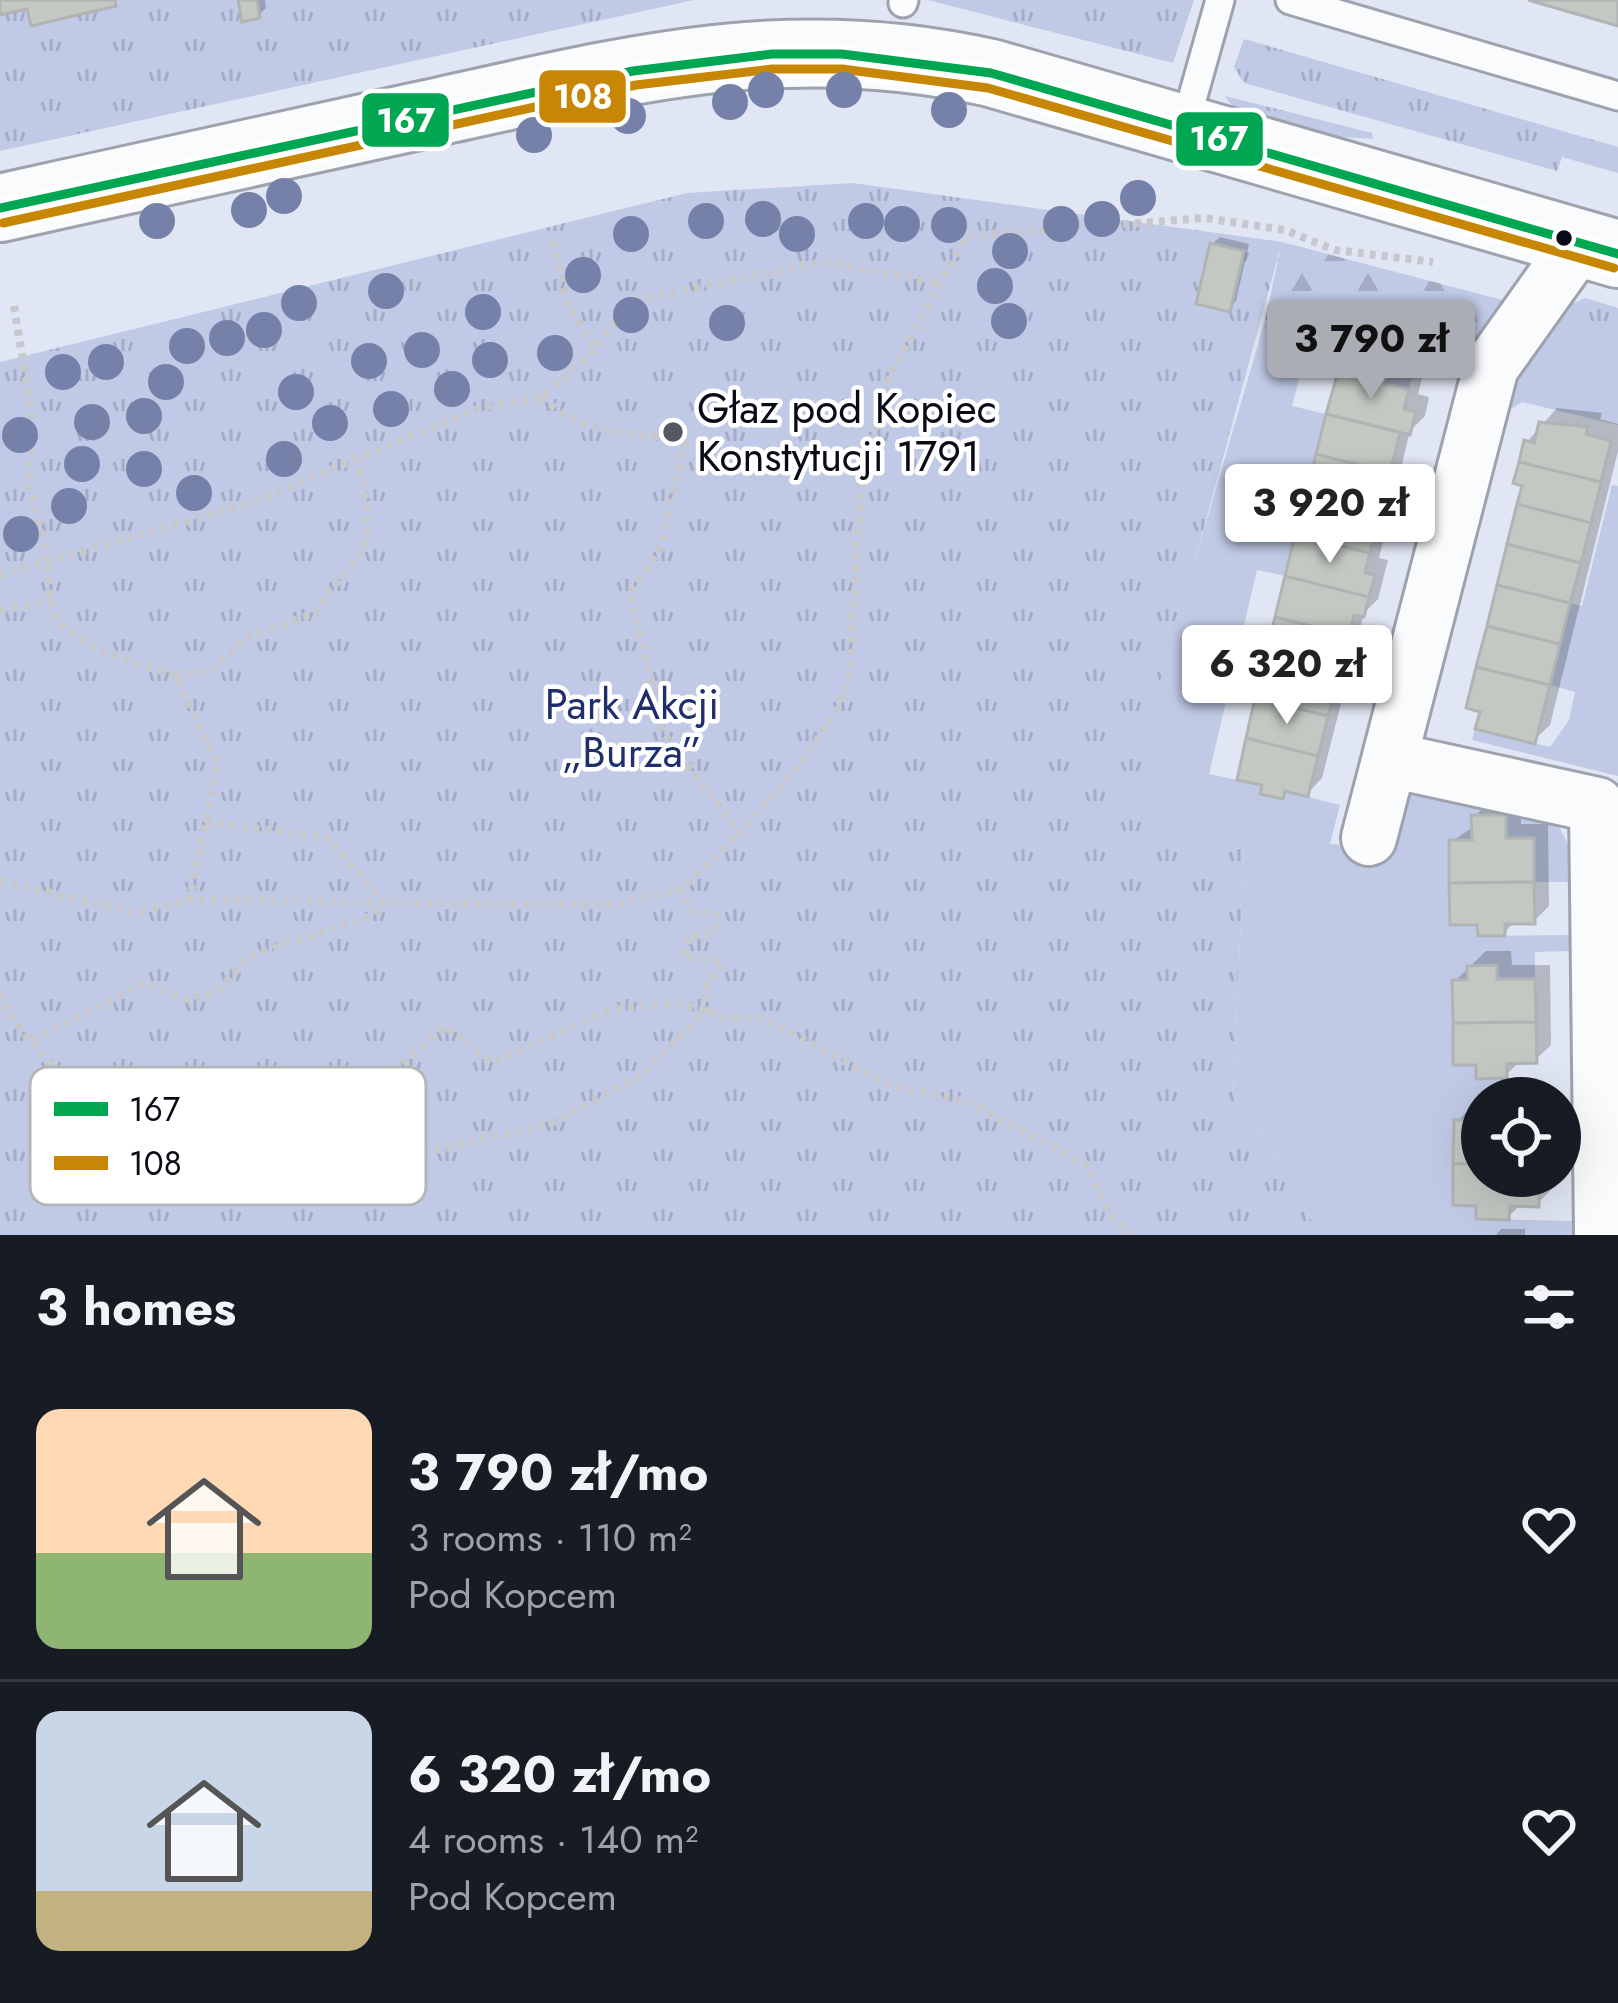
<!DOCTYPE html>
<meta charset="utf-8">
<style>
:root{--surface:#171b24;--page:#20242c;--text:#f1f3f6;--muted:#9ea1a6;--line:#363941;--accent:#aaadb4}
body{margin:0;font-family:Jost,sans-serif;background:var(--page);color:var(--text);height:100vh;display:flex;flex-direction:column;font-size:45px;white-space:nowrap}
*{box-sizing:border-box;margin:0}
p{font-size:39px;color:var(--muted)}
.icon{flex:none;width:66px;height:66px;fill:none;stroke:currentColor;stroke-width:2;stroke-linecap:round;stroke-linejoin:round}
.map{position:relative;height:1235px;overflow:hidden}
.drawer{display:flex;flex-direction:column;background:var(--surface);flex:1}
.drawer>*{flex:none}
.controls{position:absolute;left:1461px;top:1077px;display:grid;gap:24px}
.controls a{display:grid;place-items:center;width:120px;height:120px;border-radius:50%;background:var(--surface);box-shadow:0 12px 48px #0002;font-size:60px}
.price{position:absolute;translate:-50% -102px;padding:0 27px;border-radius:12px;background:#fff;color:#222;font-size:39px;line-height:78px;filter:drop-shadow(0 3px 6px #0008)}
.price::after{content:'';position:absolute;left:50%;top:72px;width:36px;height:27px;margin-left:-18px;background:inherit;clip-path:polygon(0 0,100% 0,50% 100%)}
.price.current{background:var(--accent);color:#111}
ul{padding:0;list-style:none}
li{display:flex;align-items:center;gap:36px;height:300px;padding:0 36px}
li+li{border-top:3px solid var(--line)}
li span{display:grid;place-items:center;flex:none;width:336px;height:240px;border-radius:24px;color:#555}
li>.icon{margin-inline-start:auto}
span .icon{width:144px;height:144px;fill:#fffc;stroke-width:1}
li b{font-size:51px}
h2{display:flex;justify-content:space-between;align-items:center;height:144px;padding:0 36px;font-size:51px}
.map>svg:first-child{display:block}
</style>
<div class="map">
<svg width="1618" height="1235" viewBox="0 0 1618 1235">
<defs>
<pattern id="grass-tufts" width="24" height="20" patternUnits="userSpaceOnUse" patternTransform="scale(3)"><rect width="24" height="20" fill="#c0cae6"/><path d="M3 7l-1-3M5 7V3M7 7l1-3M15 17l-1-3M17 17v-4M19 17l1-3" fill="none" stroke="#a4acc5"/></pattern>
<pattern id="forest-firs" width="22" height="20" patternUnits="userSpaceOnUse" patternTransform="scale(3)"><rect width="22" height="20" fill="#c0cae6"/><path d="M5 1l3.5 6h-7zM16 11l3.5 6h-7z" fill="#a4acc5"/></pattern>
</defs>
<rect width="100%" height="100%" fill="#e0e6f3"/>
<path fill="url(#grass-tufts)" d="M115,0H238L243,22L260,18L257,0H694L0,151V15L27,9L32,26L115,7Z
M928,0H1194L1173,63Z
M1244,39L1618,147V173L1562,157L1557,171L1244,83L1234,67Z
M1225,96L1372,133L1373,139C1329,135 1249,139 1225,96Z
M853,183L1282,242L1153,714L1131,819L1244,850L1233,1095L1284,1168L1319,1235H0V362L687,193Z
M1585,298L1618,308V347L1550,335L1572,304Z"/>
<path fill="url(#forest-firs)" d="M1282,242L1510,302L1465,372L1265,320Z"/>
<path fill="#c0cae6" d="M1265,320L1417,359L1409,389L1385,384L1386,375L1305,355L1292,406L1326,414L1285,576L1257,570L1209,774L1262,785L1261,794L1282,799L1285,791L1340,805L1330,844L1345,845L1402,784L1556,820L1568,845V882H1534L1506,838L1505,815H1472V840L1449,841L1450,924L1477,925L1478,936L1569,935V951L1535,952V979H1497L1496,965L1468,966L1467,980L1452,981L1453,1065H1476V1079L1537,1078V1098H1482L1453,1204L1476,1206V1219L1574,1221V1235H1319L1284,1168L1233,1095L1244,850L1131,820C1138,782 1144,752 1150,715Z
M1550,335L1618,347V425L1522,402L1500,416L1514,385Z
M1612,485L1618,486V776L1472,740L1475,729L1550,747L1569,720L1575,692L1550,685L1570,603L1582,606Z"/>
<path fill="#0003" d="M241,0H265L266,8L259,15Z
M1220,237L1249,244L1236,301L1229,308L1212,244Z
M1383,355L1401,360L1399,369L1423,374L1418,394L1429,397L1425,416L1410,431L1379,558L1388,560L1378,599L1364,613L1322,778L1307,794L1289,789L1282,796L1341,373L1356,358L1376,363Z
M1557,408L1602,413L1600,419L1618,424V451L1550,725L1534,740L1527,442Z
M1520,800L1521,824H1548L1549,906L1534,921H1515L1504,933L1452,841L1475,826L1474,817L1490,801Z
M1486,951H1511L1512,965H1550L1551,1045L1535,1060L1520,1061L1506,1075L1479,1062L1455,981Z
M1495,1092H1521V1098H1489Z
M1472,1106L1482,1105V1176H1553V1188L1537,1204L1522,1203L1508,1217L1479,1216L1457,1122Z
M1501,1229H1525V1235H1496Z"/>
<path fill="#c3c8c3" stroke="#b0b4b4" stroke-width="3" d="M0,0H115L116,6L31,26L27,9L0,15Z
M238,0H257L260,18L242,22Z
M1528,0H1618V26Z
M1210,243L1244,251L1230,312L1196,304Z
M1365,369L1387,375L1385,384L1409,389L1404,409L1416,412L1410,435L1326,414L1338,372L1362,378Z
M1326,414L1400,432L1390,473L1316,454Z
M1539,422L1588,427L1586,434L1611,441L1601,482L1519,462L1524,440L1534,443Z
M1316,454L1390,473L1380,513L1306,495Z
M1519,462L1601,482L1591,523L1517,504L1522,486L1513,483Z
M1306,495L1380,513L1370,553L1295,535Z
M1517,504L1591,523L1581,563L1507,544Z
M1295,535L1370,553L1365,573L1375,575L1369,597L1285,576Z
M1507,544L1581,563L1570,603L1497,585Z
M1285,576L1369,597L1364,617L1354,615L1349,635L1275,617Z
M1497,585L1570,603L1560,644L1487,626Z
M1275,617L1349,635L1339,676L1265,657Z
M1487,626L1560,644L1550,685L1476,667Z
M1265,657L1339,676L1328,716L1255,698Z
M1476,667L1550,685L1535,744L1475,729L1480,712L1466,708Z
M1255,698L1328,716L1318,756L1246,738Z
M1246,738L1318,756L1308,797L1285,791L1283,799L1260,794L1262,785L1237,780Z
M1471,815H1506V838H1534V882L1449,883V840H1472Z
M1534,882L1535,924H1505V936H1478L1477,925H1450L1449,883Z
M1497,965V979H1535L1536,1022L1453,1023L1452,980H1467V966Z
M1536,1022L1537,1063L1507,1064V1078L1476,1079V1065H1453V1023Z
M1482,1106V1163L1453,1164L1454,1120H1477V1107Z
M1482,1163V1176H1539V1207L1510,1206L1509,1220L1476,1219V1206L1453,1205V1164Z"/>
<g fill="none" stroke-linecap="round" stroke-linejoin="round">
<defs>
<path id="service" d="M1290,0L1618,96
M903,3L904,0
M1184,128L1220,0"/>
<path id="minor" d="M1391,760L1597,805L1602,1235
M1369,838L1491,367L1580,242"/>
<path id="tertiary" d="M0,208C139,177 278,147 418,116C620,72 783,26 991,73L1618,254"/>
</defs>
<use href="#service" stroke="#9da2ad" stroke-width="33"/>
<use href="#minor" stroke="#9da2ad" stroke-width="60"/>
<use href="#tertiary" stroke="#9da2ad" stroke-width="72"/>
<path stroke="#c7c8cd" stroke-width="8" stroke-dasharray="6 6" stroke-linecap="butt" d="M553,241L568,306L596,350
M14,306L33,423L29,483L45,546L51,600L62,625L99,651L176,676L218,765L189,900
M541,397C583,435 632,433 686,439L660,549L630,592L664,735L740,833
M0,575L253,502L482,407L541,397L596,350L631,301L824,262L938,282
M0,611L51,600
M176,676L212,670L245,638L316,613C329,585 350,573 361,552C374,527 364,484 358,458
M0,881L135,913L189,900L618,905L681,889L740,833L800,765L838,709L849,680L861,487L887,382L966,236L1205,218L1285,230L1335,250L1433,262
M0,993L10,1016L61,1077L206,1140L256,1174L321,1177L552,1123L640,1077L706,1010L705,989L723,963L684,956L689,936L713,934L717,916L689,909L681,889
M32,1040L144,983L189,1000L220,989L249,956L375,915L383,902L328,838L206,822
M328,1080L376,1087L445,1026L491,1063L613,1009L679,1003L731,1019L763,1018L887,1084L971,1103L1089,1166L1108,1212L1131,1235"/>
<use href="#service" stroke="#fafbfd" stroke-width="27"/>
<use href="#minor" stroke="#fafbfd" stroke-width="54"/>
<use href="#tertiary" stroke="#fafbfd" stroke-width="66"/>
<defs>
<path id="bus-1" d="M0,208L633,71L772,54H842L991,73L1618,254"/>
<path id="bus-2" d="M3,223L636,85L772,69H842L988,88L1614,268"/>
</defs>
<use href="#bus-1" stroke="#fff" stroke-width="18"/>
<use href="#bus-2" stroke="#fff" stroke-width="18"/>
<use href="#bus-1" stroke="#00a651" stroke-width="9"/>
<use href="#bus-2" stroke="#c78705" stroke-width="9"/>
</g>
<g fill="#7681a9">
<circle cx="766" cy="90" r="18"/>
<circle cx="844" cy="90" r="18"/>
<circle cx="730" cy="102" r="18"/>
<circle cx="949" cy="110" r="18"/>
<circle cx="628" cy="116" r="18"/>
<circle cx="534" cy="135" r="18"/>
<circle cx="284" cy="196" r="18"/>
<circle cx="1138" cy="198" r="18"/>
<circle cx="249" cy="210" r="18"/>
<circle cx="763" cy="219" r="18"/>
<circle cx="1102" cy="219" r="18"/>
<circle cx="157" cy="221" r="18"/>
<circle cx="706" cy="221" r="18"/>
<circle cx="866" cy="221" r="18"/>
<circle cx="902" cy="224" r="18"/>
<circle cx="1061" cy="224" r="18"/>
<circle cx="949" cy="225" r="18"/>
<circle cx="631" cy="234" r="18"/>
<circle cx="797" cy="234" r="18"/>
<circle cx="1010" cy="251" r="18"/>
<circle cx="583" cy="275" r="18"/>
<circle cx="995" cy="286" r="18"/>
<circle cx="386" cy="291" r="18"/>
<circle cx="299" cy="303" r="18"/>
<circle cx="483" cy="312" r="18"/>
<circle cx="631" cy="315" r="18"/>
<circle cx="1009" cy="321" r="18"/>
<circle cx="727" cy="323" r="18"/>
<circle cx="264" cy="330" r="18"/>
<circle cx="227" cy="338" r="18"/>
<circle cx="187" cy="346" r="18"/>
<circle cx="422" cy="350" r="18"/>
<circle cx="555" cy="353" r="18"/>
<circle cx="490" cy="360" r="18"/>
<circle cx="369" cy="361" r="18"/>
<circle cx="106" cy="362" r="18"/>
<circle cx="63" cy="372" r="18"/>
<circle cx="166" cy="382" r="18"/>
<circle cx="452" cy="389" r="18"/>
<circle cx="296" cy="392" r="18"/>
<circle cx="391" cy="409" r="18"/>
<circle cx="144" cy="416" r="18"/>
<circle cx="92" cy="422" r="18"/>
<circle cx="330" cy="423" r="18"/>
<circle cx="20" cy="435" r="18"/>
<circle cx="284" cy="459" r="18"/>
<circle cx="82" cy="464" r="18"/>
<circle cx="144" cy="469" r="18"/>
<circle cx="194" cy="493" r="18"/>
<circle cx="69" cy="506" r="18"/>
<circle cx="21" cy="534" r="18"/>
</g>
<circle fill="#090c17" stroke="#fff" stroke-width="4.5" cx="1564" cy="238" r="10"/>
<circle fill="#545864" stroke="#fff" stroke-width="4.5" cx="673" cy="432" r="12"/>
<g text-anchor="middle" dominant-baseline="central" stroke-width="9" stroke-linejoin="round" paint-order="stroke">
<g font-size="42" fill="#090c17" stroke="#fff" text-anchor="start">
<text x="697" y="408">Głaz pod Kopiec<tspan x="697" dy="48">Konstytucji 1791</tspan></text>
</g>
<g font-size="42" fill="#1f2f6c" stroke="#fff">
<text x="632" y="704">Park Akcji<tspan x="632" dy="48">„Burza”</tspan></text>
</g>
</g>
<rect x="30" y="1067" width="396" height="138" rx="18" fill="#fff" stroke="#b5b6b9" stroke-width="3"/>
<rect x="54" y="1102" width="54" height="14" fill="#00a651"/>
<rect x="54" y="1156" width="54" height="14" fill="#c78705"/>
<g font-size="33" fill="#090c17">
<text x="129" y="1121">167</text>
<text x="129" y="1175">108</text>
</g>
<g stroke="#fff" stroke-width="4.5">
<rect x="537" y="68" width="91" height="57" rx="12" fill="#c78705"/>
<rect x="360" y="91" width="91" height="58" rx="12" fill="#00a651"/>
<rect x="1174" y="110" width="91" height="58" rx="12" fill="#00a651"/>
</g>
<g font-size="33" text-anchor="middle" font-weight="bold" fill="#fff">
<text x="583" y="108">108</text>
<text x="406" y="132">167</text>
<text x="1219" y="150">167</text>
</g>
</svg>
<div class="controls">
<a><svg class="icon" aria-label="locate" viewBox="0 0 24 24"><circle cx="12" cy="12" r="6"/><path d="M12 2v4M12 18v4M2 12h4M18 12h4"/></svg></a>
</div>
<b class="price current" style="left:1371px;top:402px">3 790 zł</b>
<b class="price" style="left:1330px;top:566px">3 920 zł</b>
<b class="price" style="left:1287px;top:727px">6 320 zł</b>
</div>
<section class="drawer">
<h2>3 homes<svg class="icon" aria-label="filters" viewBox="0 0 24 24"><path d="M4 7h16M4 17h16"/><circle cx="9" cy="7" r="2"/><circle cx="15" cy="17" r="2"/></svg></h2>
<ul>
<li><span style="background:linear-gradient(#ffd9b3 60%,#8fb573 0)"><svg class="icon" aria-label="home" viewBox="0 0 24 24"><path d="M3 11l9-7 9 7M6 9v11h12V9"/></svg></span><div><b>3 790 zł/mo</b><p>3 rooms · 110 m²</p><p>Pod Kopcem</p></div><svg class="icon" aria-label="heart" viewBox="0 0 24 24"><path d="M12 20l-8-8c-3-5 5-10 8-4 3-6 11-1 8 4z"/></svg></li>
<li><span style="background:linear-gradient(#c9d6e8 75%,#c2b280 0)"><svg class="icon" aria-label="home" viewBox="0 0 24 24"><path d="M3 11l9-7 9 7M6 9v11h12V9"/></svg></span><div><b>6 320 zł/mo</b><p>4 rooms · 140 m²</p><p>Pod Kopcem</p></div><svg class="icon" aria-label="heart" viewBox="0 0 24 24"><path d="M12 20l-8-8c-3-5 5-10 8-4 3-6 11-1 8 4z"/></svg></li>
</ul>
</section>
